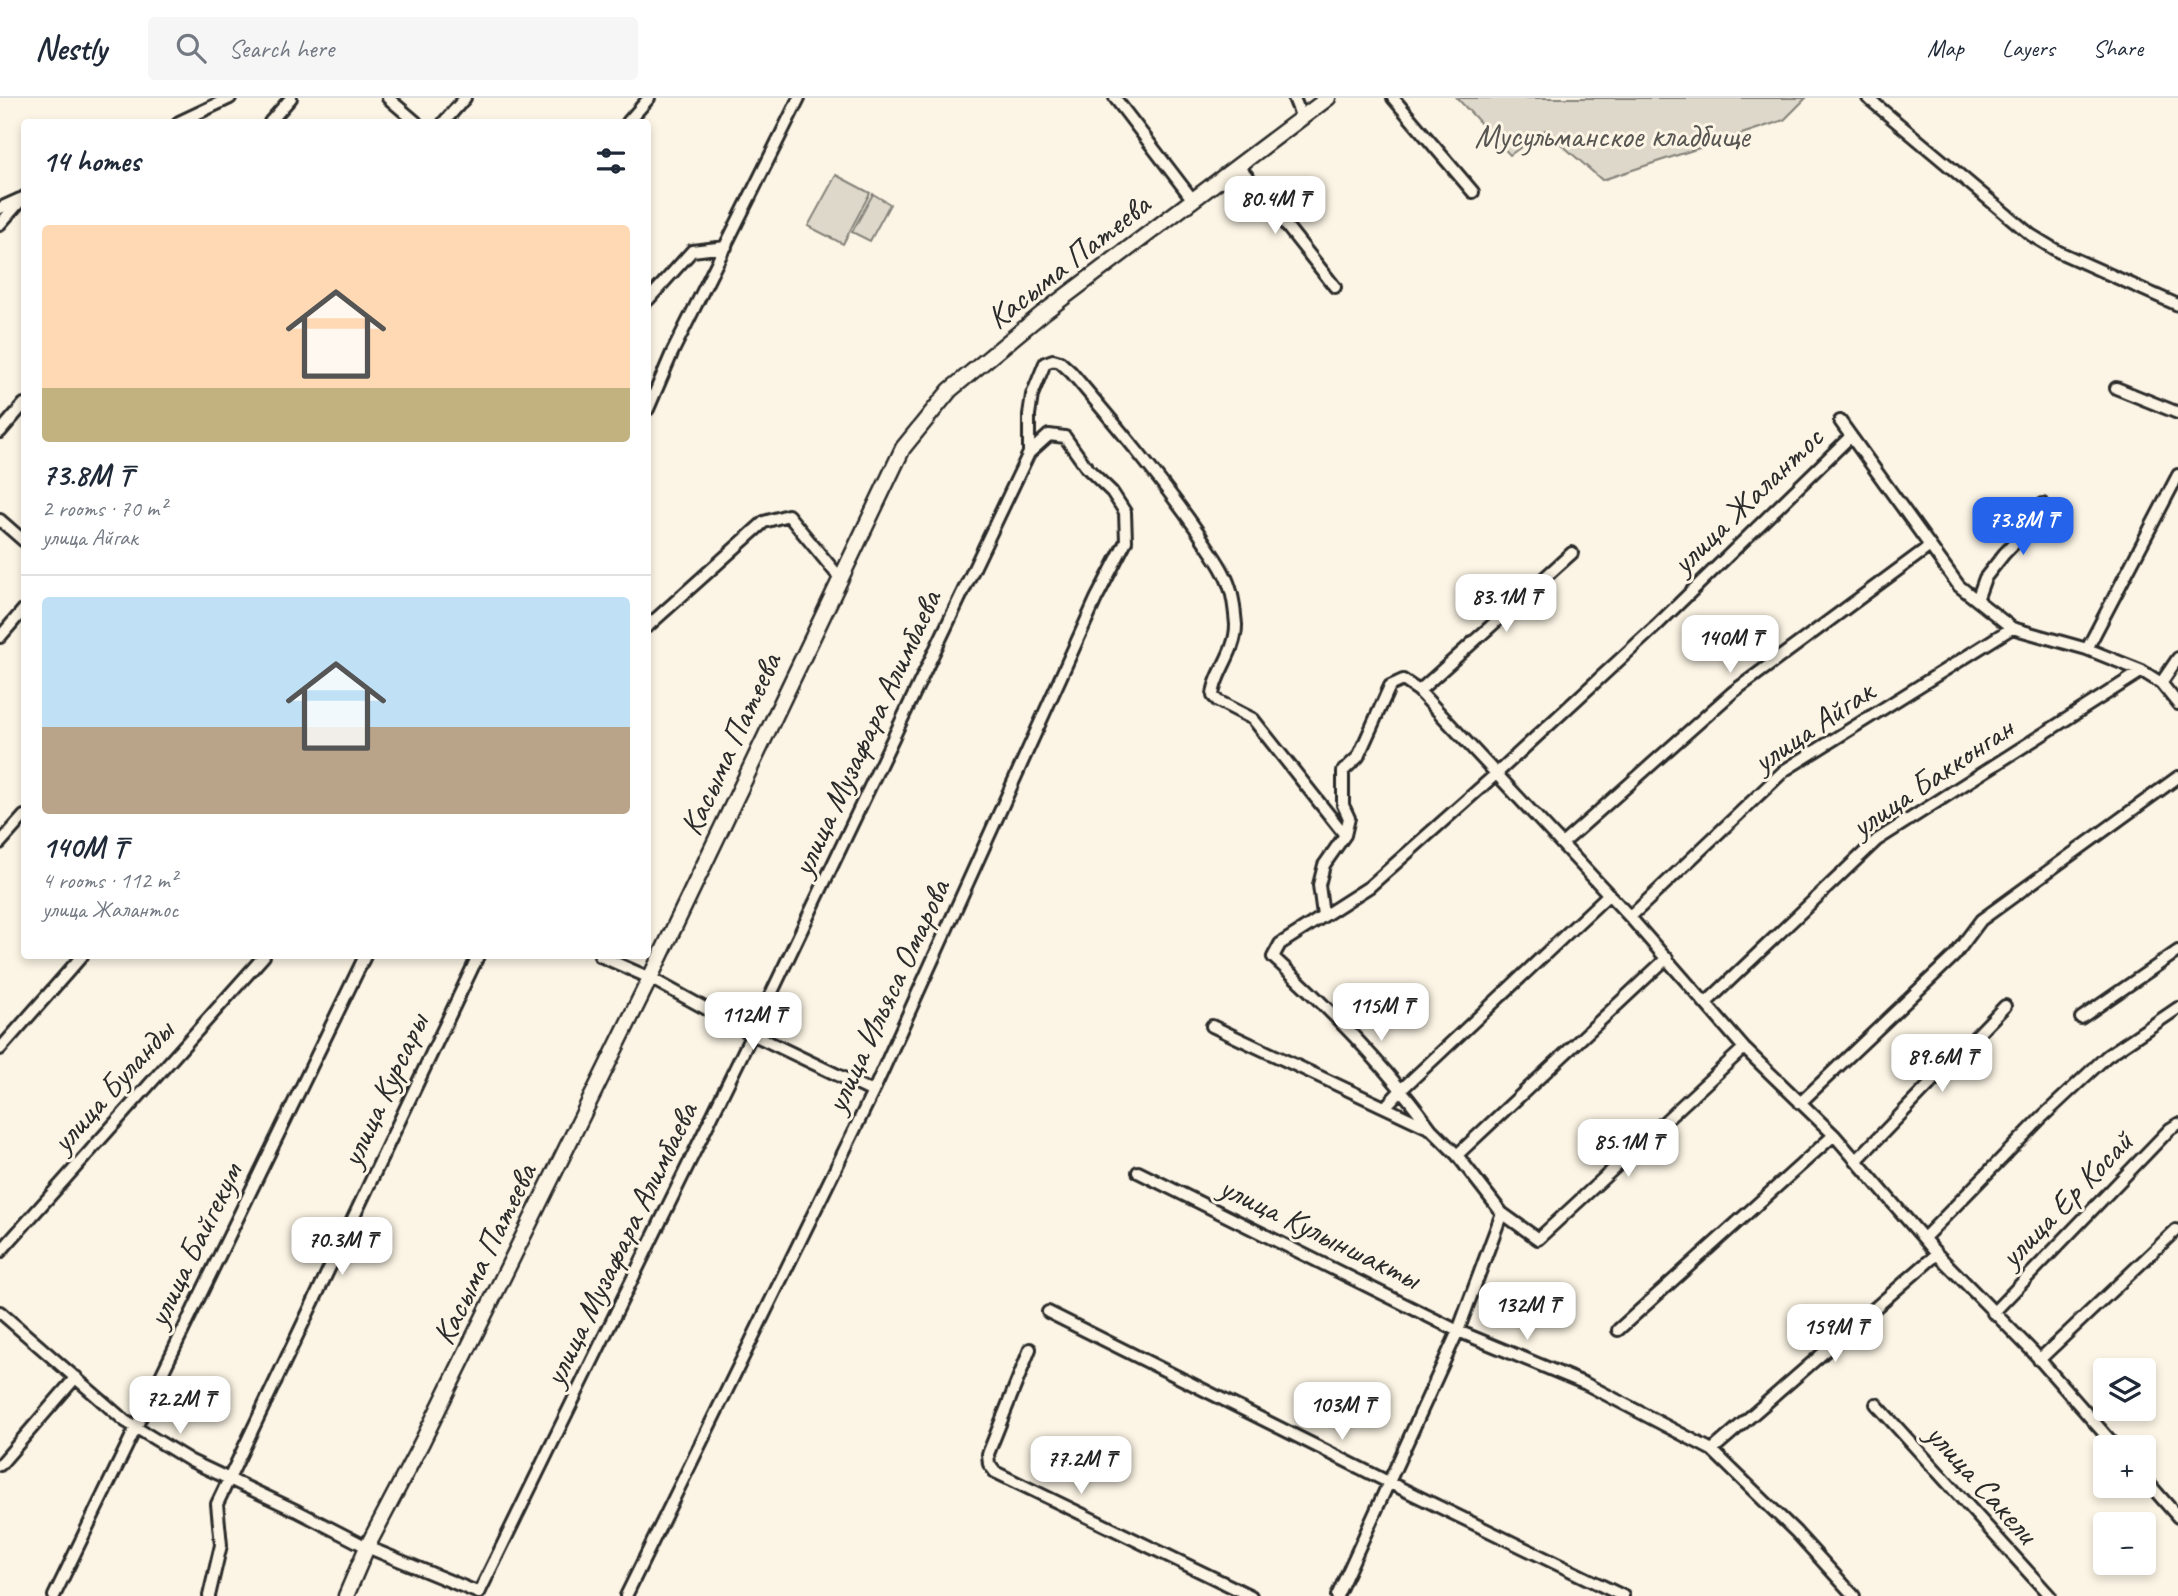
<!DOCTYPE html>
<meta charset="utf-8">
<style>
:root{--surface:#fff;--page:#f6f6f7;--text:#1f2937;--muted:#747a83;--line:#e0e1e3;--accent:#2563eb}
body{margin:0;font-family:Caveat,sans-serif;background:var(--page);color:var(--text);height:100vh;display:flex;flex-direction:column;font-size:26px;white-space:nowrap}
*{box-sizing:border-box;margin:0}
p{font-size:23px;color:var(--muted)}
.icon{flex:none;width:38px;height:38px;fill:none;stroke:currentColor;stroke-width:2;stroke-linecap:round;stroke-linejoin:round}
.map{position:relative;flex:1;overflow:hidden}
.sheet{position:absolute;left:21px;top:21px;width:630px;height:840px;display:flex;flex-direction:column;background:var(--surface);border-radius:7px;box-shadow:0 4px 10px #0003}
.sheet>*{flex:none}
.buttons{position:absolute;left:2093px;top:1260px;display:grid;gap:14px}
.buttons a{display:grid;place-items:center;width:63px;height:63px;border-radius:7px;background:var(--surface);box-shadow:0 4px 10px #0003;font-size:35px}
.price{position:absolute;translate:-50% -60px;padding:0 16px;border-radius:14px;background:#fff;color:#222;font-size:23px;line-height:46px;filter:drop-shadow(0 2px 4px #0008)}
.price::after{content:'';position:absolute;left:50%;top:42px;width:21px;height:16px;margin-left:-10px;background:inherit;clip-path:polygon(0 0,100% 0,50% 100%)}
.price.active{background:var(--accent);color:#fff}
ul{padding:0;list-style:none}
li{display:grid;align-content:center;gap:14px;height:371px;padding:0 21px}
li+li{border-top:2px solid var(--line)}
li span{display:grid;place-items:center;height:217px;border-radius:7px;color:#555}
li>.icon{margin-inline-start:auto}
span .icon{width:126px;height:126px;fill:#fffc;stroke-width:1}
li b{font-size:30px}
h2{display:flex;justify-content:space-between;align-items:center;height:84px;padding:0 21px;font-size:30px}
header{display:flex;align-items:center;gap:42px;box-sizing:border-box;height:98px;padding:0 35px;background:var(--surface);border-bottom:2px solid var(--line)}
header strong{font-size:33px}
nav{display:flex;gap:38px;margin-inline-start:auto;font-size:24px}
.search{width:490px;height:63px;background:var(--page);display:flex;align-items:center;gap:18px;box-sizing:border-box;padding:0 24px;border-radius:7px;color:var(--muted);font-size:26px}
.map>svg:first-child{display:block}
</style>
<header>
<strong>Nestly</strong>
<div class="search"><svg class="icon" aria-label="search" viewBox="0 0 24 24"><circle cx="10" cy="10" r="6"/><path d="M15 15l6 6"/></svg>Search here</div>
<nav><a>Map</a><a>Layers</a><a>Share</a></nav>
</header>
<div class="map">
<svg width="2178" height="1498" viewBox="0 0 2178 1498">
<rect width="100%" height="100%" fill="#fcf5e5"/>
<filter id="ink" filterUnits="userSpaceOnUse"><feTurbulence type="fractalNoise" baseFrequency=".0143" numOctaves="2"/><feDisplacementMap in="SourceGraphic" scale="14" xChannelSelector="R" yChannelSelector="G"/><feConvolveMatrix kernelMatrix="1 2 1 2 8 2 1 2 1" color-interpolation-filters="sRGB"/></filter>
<g filter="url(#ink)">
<path fill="#ded8ca" stroke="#84827a" stroke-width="2" d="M1457,0H1806L1784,22L1602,82L1545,32L1510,57Z
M836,77L870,95L843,146L808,128Z
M873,96L890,106L870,143L852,134Z"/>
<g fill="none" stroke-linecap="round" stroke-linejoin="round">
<defs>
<path id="minor" d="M388,0L416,24
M1115,0L1193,102
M1294,0L1302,20
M1393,0L1473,94
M1868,0L2031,137L2059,154L2178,207
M179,24L230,0
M270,24L291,0
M444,24L465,0
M628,24L649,0
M1239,68L1335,189
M0,110L20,101
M0,126L24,99
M648,202L692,153L726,149
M2116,290L2178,315
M648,311L672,255L799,0
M1840,323L1959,488L2012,530L2087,551L2142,573L2161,585L2178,606
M0,334L24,306
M1029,355V317L1032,297L1045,265L1053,262L1060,264L1071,274C1115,326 1159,378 1198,434C1209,452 1224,470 1230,490C1234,501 1235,516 1236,527C1236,555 1214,576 1213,598L1218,603L1253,621L1345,737
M0,422L24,443
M1977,502L1985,480L2004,456L2035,424L2043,406
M648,528L764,424L788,417L840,480
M0,539L24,511
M2087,551L2178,377
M2161,585L2178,560
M1419,593L1572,455
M0,745L24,718
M1562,746L1733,594L1930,448
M1323,817L1319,787L1324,767L1345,737L1349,720L1343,707V673L1358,659L1390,588L1403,582L1419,593L1630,819L1744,950L1834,1037L1937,1156L2033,1254L2116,1349
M1630,819L1785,672L2012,530
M600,858L650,880L752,936L873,994
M1706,905L1877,742L2142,573
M2081,920L2178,853
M1212,928L1431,1031L1457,1057L1502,1115L1538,1141L1744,950
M0,951L82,858
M1800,1005L1954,858L1981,822L2178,679
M1385,1009L1402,991L1609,796
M1431,1031C1386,968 1330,911 1273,859L1280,846L1369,789L1496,676L1655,529L1851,338
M1457,1057L1667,860
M1857,1062L2005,908
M1138,1074L1458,1233L1586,1286L1712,1352L1796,1434L1854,1498
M1924,1140L2042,1019L2107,958L2178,910
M0,1154L264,858
M0,1214L125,1323L191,1363L297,1413L367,1449L479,1495L752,936L1029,355L1049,337L1065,339L1087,370L1112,394L1125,414L1126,443L1096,501L873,994L626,1498
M1048,1214L1390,1385L1623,1498
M1993,1215L2170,1031L2178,1026
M1618,1232L1834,1037
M1030,1251L988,1356L989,1366L995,1374L1251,1498
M2039,1262L2176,1132
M1876,1306L2050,1498
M1712,1352L1937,1156
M0,1367L76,1279
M2144,1380L2178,1419
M54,1498L365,858
M209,1498L221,1447L217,1406L478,858
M1337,1498L1458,1233L1502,1115"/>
<path id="major" d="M346,1498L367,1449L422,1344L650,880L903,350L950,292L1043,215L1328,0"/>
</defs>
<use href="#minor" stroke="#2b2b2b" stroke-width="16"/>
<use href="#major" stroke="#2b2b2b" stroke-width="19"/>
<use href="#minor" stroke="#fcf5e5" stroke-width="10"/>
<use href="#major" stroke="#fcf5e5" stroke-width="14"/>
</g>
</g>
<g text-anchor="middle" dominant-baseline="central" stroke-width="6" stroke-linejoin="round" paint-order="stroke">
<g font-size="33" fill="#585653" stroke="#fcf5e5">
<text x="1612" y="38">Мусульманское кладбище</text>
</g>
<g font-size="33" fill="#2b2b2b" stroke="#fcf5e5">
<text transform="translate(1068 163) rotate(-38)">Касыма Патеева</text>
<text transform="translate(1747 402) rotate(-44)">улица Жалантос</text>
<text transform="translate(1813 628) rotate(-34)">улица Айгак</text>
<text transform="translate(866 635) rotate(-65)">улица Музафара Алимбаева</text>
<text transform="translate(730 646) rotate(-65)">Касыма Патеева</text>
<text transform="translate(1932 679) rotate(-34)">улица Бакконган</text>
<text transform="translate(887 898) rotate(-65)">улица Ильяса Омарова</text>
<text transform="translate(112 988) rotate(-48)">улица Буланды</text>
<text transform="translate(384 992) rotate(-65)">улица Курсары</text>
<text transform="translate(2066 1101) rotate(-46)">улица Ер Косай</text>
<text transform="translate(1320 1134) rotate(26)">улица Кулыншакты</text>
<text transform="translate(620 1146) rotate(-64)">улица Музафара Алимбаева</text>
<text transform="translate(194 1147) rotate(-64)">улица Байгекум</text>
<text transform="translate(484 1156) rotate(-64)">Касыма Патеева</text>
<text transform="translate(1982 1385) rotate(48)">улица Сакели</text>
</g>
</g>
</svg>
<div class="buttons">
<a><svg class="icon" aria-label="layers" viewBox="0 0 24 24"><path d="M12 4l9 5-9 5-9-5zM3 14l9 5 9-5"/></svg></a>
<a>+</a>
<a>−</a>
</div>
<b class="price" style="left:1275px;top:138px">80.4M ₸</b>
<b class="price active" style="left:2023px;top:459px">73.8M ₸</b>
<b class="price" style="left:1506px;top:536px">83.1M ₸</b>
<b class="price" style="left:1730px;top:577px">140M ₸</b>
<b class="price" style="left:1381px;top:945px">115M ₸</b>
<b class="price" style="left:753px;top:954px">112M ₸</b>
<b class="price" style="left:1942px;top:996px">89.6M ₸</b>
<b class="price" style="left:1628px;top:1081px">85.1M ₸</b>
<b class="price" style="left:342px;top:1179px">70.3M ₸</b>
<b class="price" style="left:1527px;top:1244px">132M ₸</b>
<b class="price" style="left:1835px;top:1266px">159M ₸</b>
<b class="price" style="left:180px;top:1338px">72.2M ₸</b>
<b class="price" style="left:1342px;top:1344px">103M ₸</b>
<b class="price" style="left:1081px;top:1398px">77.2M ₸</b>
<section class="sheet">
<h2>14 homes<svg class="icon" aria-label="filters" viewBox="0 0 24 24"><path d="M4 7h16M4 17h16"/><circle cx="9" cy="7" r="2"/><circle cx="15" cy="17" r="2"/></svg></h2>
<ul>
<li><span style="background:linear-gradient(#ffd9b3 75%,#c2b280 0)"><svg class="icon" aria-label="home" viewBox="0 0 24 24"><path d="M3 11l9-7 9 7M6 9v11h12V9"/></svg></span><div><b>73.8M ₸</b><p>2 rooms · 70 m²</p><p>улица Айгак</p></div></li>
<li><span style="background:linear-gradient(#bfe0f5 60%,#b9a48a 0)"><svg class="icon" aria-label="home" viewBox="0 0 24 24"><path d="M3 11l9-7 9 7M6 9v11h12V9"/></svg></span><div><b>140M ₸</b><p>4 rooms · 112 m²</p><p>улица Жалантос</p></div></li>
</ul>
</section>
</div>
